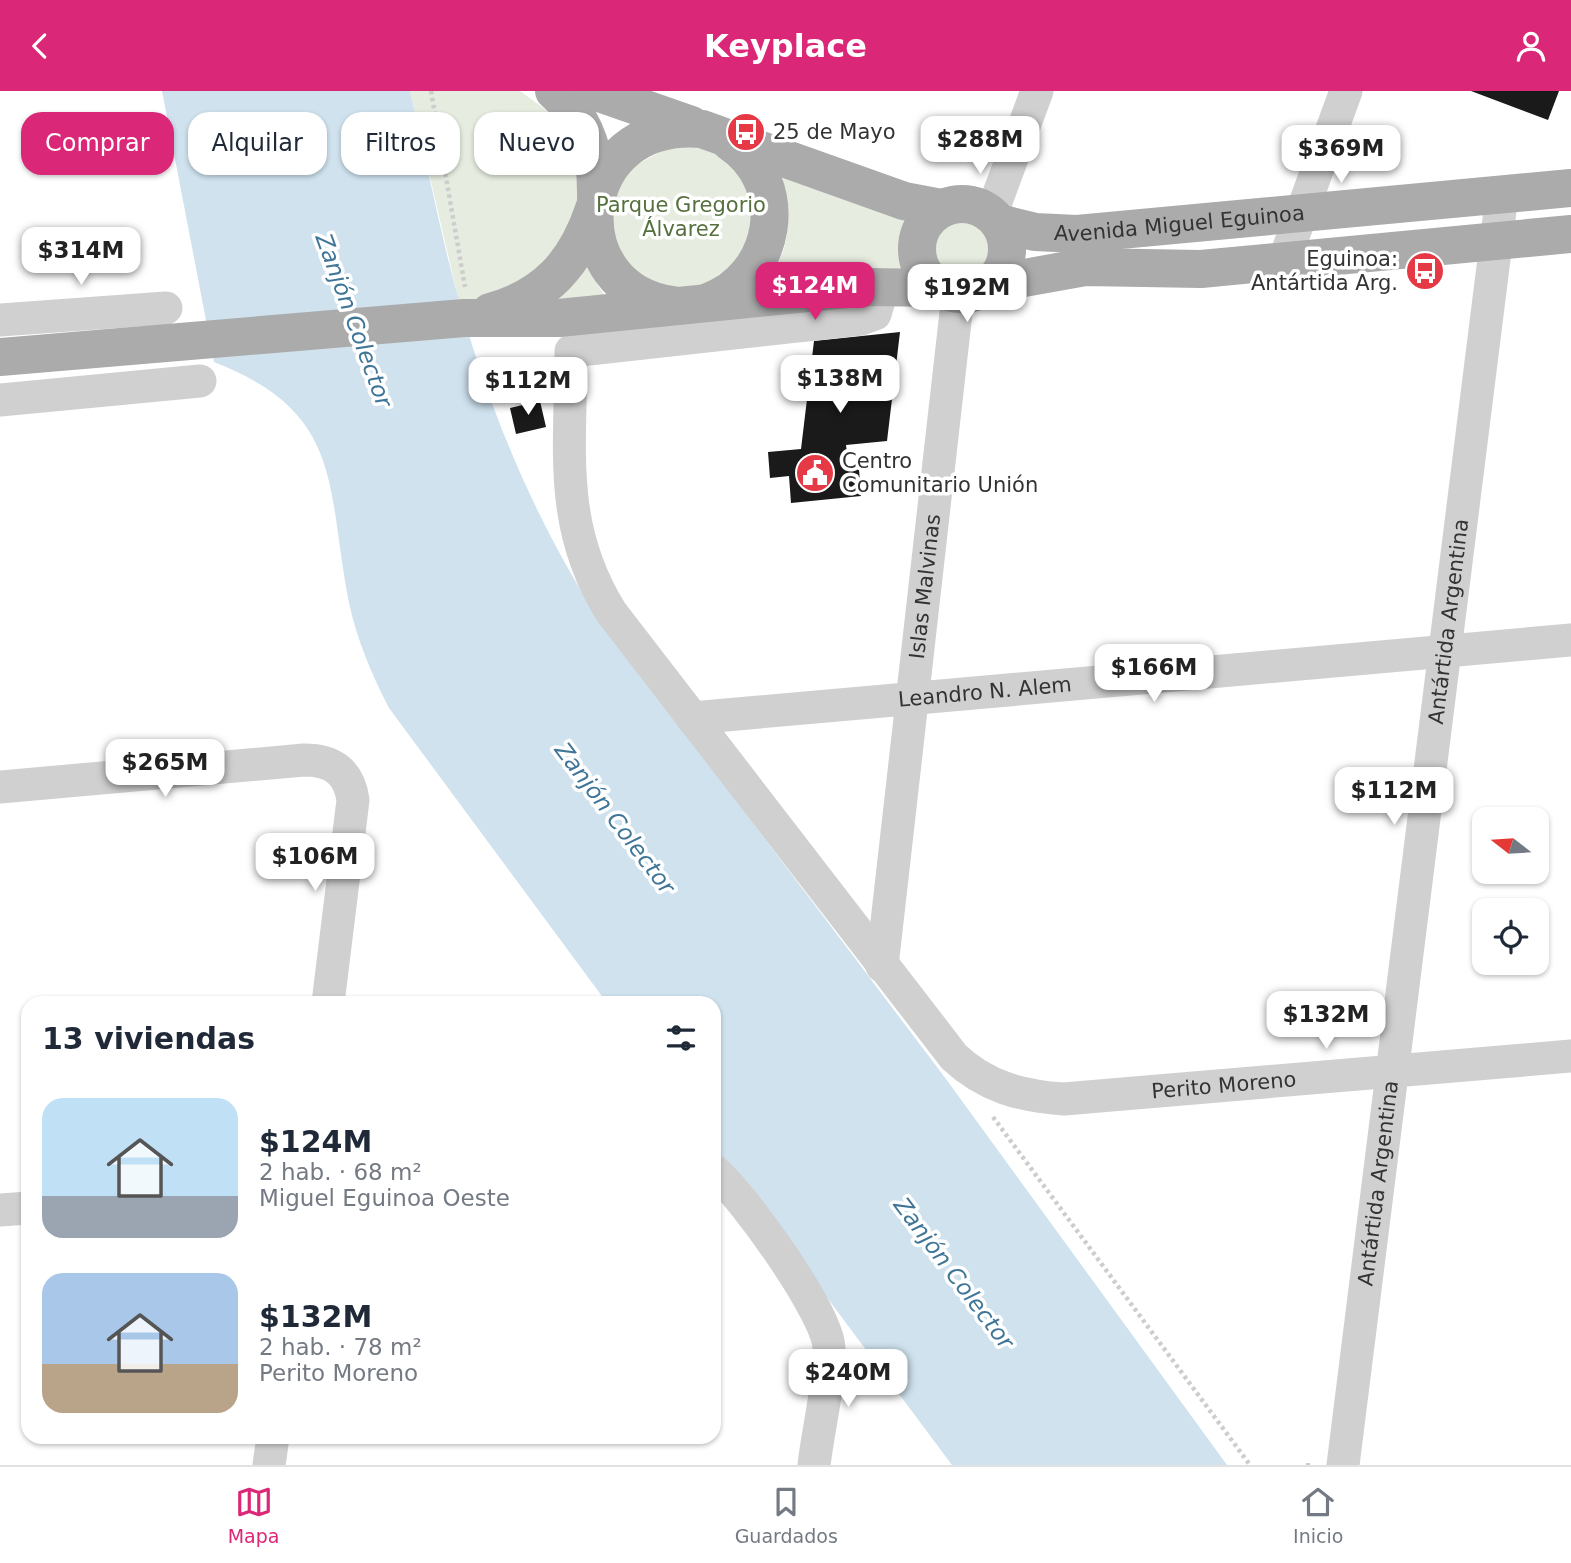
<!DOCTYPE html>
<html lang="es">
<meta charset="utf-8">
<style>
:root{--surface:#fff;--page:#f6f6f7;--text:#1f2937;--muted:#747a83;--line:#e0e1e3;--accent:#db2777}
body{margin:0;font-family:"DejaVu Sans",sans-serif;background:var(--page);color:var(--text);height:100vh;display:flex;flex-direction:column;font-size:26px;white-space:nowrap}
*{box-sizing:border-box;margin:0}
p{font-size:23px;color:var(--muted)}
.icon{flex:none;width:38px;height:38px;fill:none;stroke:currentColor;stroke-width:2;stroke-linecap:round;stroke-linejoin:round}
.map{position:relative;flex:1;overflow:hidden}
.side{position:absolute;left:21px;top:905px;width:700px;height:448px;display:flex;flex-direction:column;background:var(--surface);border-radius:21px;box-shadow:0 2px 5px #0004}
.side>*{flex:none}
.top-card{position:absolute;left:21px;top:21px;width:700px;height:63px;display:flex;gap:14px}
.needle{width:46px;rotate:287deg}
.tools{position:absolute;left:1472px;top:716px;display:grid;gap:14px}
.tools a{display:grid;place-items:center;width:77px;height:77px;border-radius:14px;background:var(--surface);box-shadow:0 2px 5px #0004;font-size:35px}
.price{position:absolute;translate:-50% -60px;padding:0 16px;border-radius:14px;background:#fff;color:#222;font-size:23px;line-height:46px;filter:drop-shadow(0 2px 4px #0008)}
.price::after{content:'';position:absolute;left:50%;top:42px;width:21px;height:16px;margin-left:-10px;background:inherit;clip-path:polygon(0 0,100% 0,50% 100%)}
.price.selected{background:var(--accent);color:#fff}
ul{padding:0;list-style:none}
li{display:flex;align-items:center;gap:21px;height:175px;padding:0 21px}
li span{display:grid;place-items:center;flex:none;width:196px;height:140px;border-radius:21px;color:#555}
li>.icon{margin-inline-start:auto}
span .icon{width:84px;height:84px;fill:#fffc;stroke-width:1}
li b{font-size:30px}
h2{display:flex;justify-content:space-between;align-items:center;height:84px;padding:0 21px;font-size:30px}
.pill{padding:0 24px;border-radius:21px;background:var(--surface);box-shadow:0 2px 5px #0004;font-size:24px;line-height:63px}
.pill.selected{background:var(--accent);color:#fff}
header{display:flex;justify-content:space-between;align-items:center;height:91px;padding:0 21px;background:var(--accent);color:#fff;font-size:32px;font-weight:700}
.tab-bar{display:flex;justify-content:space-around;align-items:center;height:98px;border-top:2px solid var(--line);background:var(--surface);font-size:19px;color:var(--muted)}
.tab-bar a{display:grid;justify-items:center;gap:4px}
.tab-bar .selected{color:var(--accent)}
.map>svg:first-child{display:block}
</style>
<header><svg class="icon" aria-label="back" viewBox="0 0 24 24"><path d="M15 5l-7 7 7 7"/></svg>Keyplace<svg class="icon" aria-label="person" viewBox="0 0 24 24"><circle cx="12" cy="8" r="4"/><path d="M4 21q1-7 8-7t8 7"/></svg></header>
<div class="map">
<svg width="1571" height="1374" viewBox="0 0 1571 1374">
<rect width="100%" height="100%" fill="#fff"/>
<path fill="#e6ecdf" d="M410,0H520L553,24L575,69L578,107L571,137L535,183L484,207L459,211Z
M681,50L725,63L753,102L747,164L696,200L649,195C601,142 604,152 619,83Z
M774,79L909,127L904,155L907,180L766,190C796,151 790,123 774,79Z
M929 157a32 32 0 1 1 64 0a32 32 0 1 1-64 0Z
M586,175L605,205L555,211Z"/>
<path fill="#cfe2ee" d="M162,0H410C427,71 440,143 460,213C490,321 536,431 597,525L946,988L1227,1374H952L714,1055V912H607L389,617C372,584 357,549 349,512C326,395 345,322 214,271Z"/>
<path fill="#1a1a1a" d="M1471,0H1559L1548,29Z
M900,241L887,350L846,354L849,378H859L861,405L791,412L789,385L770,387L768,361L801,358L814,250Z
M540,310L546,336L516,343L510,317Z"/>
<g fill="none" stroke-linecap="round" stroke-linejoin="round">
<path stroke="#cdcdcd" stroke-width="4.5" stroke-dasharray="3.5 3.5" stroke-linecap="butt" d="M431,0L465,196
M993,1026L1250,1374
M1308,1374V1372"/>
<g stroke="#d0d0d0" stroke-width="33">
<path d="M991,124L1037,0"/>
<path d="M1284,170L1346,0"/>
<path id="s1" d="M883,196L875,223L861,228L571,260C571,357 557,434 611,521L954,966C986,996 1021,1005 1064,1008L1571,965"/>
<path d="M0,229L166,217"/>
<path d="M0,309L200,290"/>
<path id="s2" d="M692,627L1571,549"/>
<path d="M0,696L304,669C333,669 349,681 353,709L328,912"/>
<path id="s3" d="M882,875L958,204"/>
<path d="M714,1080C742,1103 828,1222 829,1257C830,1291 818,1339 814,1374"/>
<path d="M0,1119L28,1117"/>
<path d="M269,1374L273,1346"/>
<path id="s4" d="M1343,1374L1502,104"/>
</g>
<g stroke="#ababab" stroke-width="38">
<path d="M554,0C586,27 597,65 596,106"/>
<path d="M594,0L691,34"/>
<circle cx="962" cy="158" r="45"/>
<path id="s5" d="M999,132L1035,141L1077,143L1571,97"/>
<path d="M991,193L1085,176L1201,178L1571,143"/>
<path d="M708,211C777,186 793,93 730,51"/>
<path d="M673,214C559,200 570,27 702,38L904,110L941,117"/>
<path d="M490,221C546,206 576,172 594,118"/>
<path d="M0,266L464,227H559L867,196L938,197"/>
</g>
</g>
<defs>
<symbol id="bus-disc" viewBox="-11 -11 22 22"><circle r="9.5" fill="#e63946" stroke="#fff"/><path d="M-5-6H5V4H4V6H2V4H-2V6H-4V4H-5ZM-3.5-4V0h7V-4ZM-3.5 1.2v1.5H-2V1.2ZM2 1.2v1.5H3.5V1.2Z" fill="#fff"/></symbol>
<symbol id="civic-disc" viewBox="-11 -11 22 22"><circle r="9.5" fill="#e63946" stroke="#fff"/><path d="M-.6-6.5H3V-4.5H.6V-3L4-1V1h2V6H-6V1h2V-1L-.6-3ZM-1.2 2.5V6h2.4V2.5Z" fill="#fff"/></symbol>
</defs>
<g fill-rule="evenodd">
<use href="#bus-disc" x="724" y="19" width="44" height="44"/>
<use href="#bus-disc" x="1403" y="158" width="44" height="44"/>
<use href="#civic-disc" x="793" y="360" width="44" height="44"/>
</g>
<g text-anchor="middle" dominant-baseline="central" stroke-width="7" stroke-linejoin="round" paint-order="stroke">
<g font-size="21" fill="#333" stroke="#fff" text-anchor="start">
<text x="773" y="41">25 de Mayo</text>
<text x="1398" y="168" text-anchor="end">Eguinoa:<tspan x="1398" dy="24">Antártida Arg.</tspan></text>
<text x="842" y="370">Centro<tspan x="842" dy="24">Comunitario Unión</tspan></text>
</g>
<g font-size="21" fill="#56703f" stroke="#fff">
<text x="681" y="114">Parque Gregorio<tspan x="681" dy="24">Álvarez</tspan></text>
</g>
<g font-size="21" fill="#333" stroke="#fff">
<text stroke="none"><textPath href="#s5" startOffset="182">Avenida Miguel Eguinoa</textPath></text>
<text stroke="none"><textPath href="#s3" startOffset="382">Islas Malvinas</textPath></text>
<text stroke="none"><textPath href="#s4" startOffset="850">Antártida Argentina</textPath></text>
<text stroke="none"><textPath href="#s2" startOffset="294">Leandro N. Alem</textPath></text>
<text stroke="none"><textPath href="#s1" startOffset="1446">Perito Moreno</textPath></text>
<text stroke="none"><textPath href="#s4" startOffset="284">Antártida Argentina</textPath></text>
</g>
<g font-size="23" font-style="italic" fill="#3f7597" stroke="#fff">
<text transform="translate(354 229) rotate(70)">Zanjón Colector</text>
<text transform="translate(615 727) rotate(53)">Zanjón Colector</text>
<text transform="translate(954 1182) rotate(53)">Zanjón Colector</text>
</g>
</g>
</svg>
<div class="tools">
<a><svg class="needle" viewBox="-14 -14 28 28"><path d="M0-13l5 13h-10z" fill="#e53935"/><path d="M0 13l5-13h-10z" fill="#747a83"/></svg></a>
<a><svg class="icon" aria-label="locate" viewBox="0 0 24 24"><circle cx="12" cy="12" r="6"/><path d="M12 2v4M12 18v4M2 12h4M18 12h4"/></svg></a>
</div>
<b class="price" style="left:980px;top:85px">$288M</b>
<b class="price" style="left:1341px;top:94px">$369M</b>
<b class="price" style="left:81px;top:196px">$314M</b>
<b class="price selected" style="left:815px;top:231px">$124M</b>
<b class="price" style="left:967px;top:233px">$192M</b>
<b class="price" style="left:840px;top:324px">$138M</b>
<b class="price" style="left:528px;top:326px">$112M</b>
<b class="price" style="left:1154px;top:613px">$166M</b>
<b class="price" style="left:165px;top:708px">$265M</b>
<b class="price" style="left:1394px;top:736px">$112M</b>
<b class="price" style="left:315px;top:802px">$106M</b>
<b class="price" style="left:1326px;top:960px">$132M</b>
<b class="price" style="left:848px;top:1318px">$240M</b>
<div class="top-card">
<a class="pill selected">Comprar</a>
<a class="pill">Alquilar</a>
<a class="pill">Filtros</a>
<a class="pill">Nuevo</a>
</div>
<section class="side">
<h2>13 viviendas<svg class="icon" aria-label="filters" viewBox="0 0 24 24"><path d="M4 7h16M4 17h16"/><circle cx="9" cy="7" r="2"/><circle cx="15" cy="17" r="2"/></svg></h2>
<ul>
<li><span style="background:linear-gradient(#bfe0f5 70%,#9aa5b1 0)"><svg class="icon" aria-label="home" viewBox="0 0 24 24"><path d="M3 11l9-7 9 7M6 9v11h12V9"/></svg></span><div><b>$124M</b><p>2 hab. · 68 m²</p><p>Miguel Eguinoa Oeste</p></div></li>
<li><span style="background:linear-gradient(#a9c7e8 65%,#b9a48a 0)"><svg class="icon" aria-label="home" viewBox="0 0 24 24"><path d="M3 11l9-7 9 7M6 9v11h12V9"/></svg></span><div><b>$132M</b><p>2 hab. · 78 m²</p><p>Perito Moreno</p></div></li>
</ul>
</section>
</div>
<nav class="tab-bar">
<a class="selected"><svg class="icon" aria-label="map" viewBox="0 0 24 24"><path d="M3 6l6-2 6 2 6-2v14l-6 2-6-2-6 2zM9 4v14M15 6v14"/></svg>Mapa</a>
<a><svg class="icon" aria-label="saved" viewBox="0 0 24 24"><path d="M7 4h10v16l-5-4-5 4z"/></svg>Guardados</a>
<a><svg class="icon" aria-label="home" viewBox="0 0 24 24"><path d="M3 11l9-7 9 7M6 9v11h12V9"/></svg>Inicio</a>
</nav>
